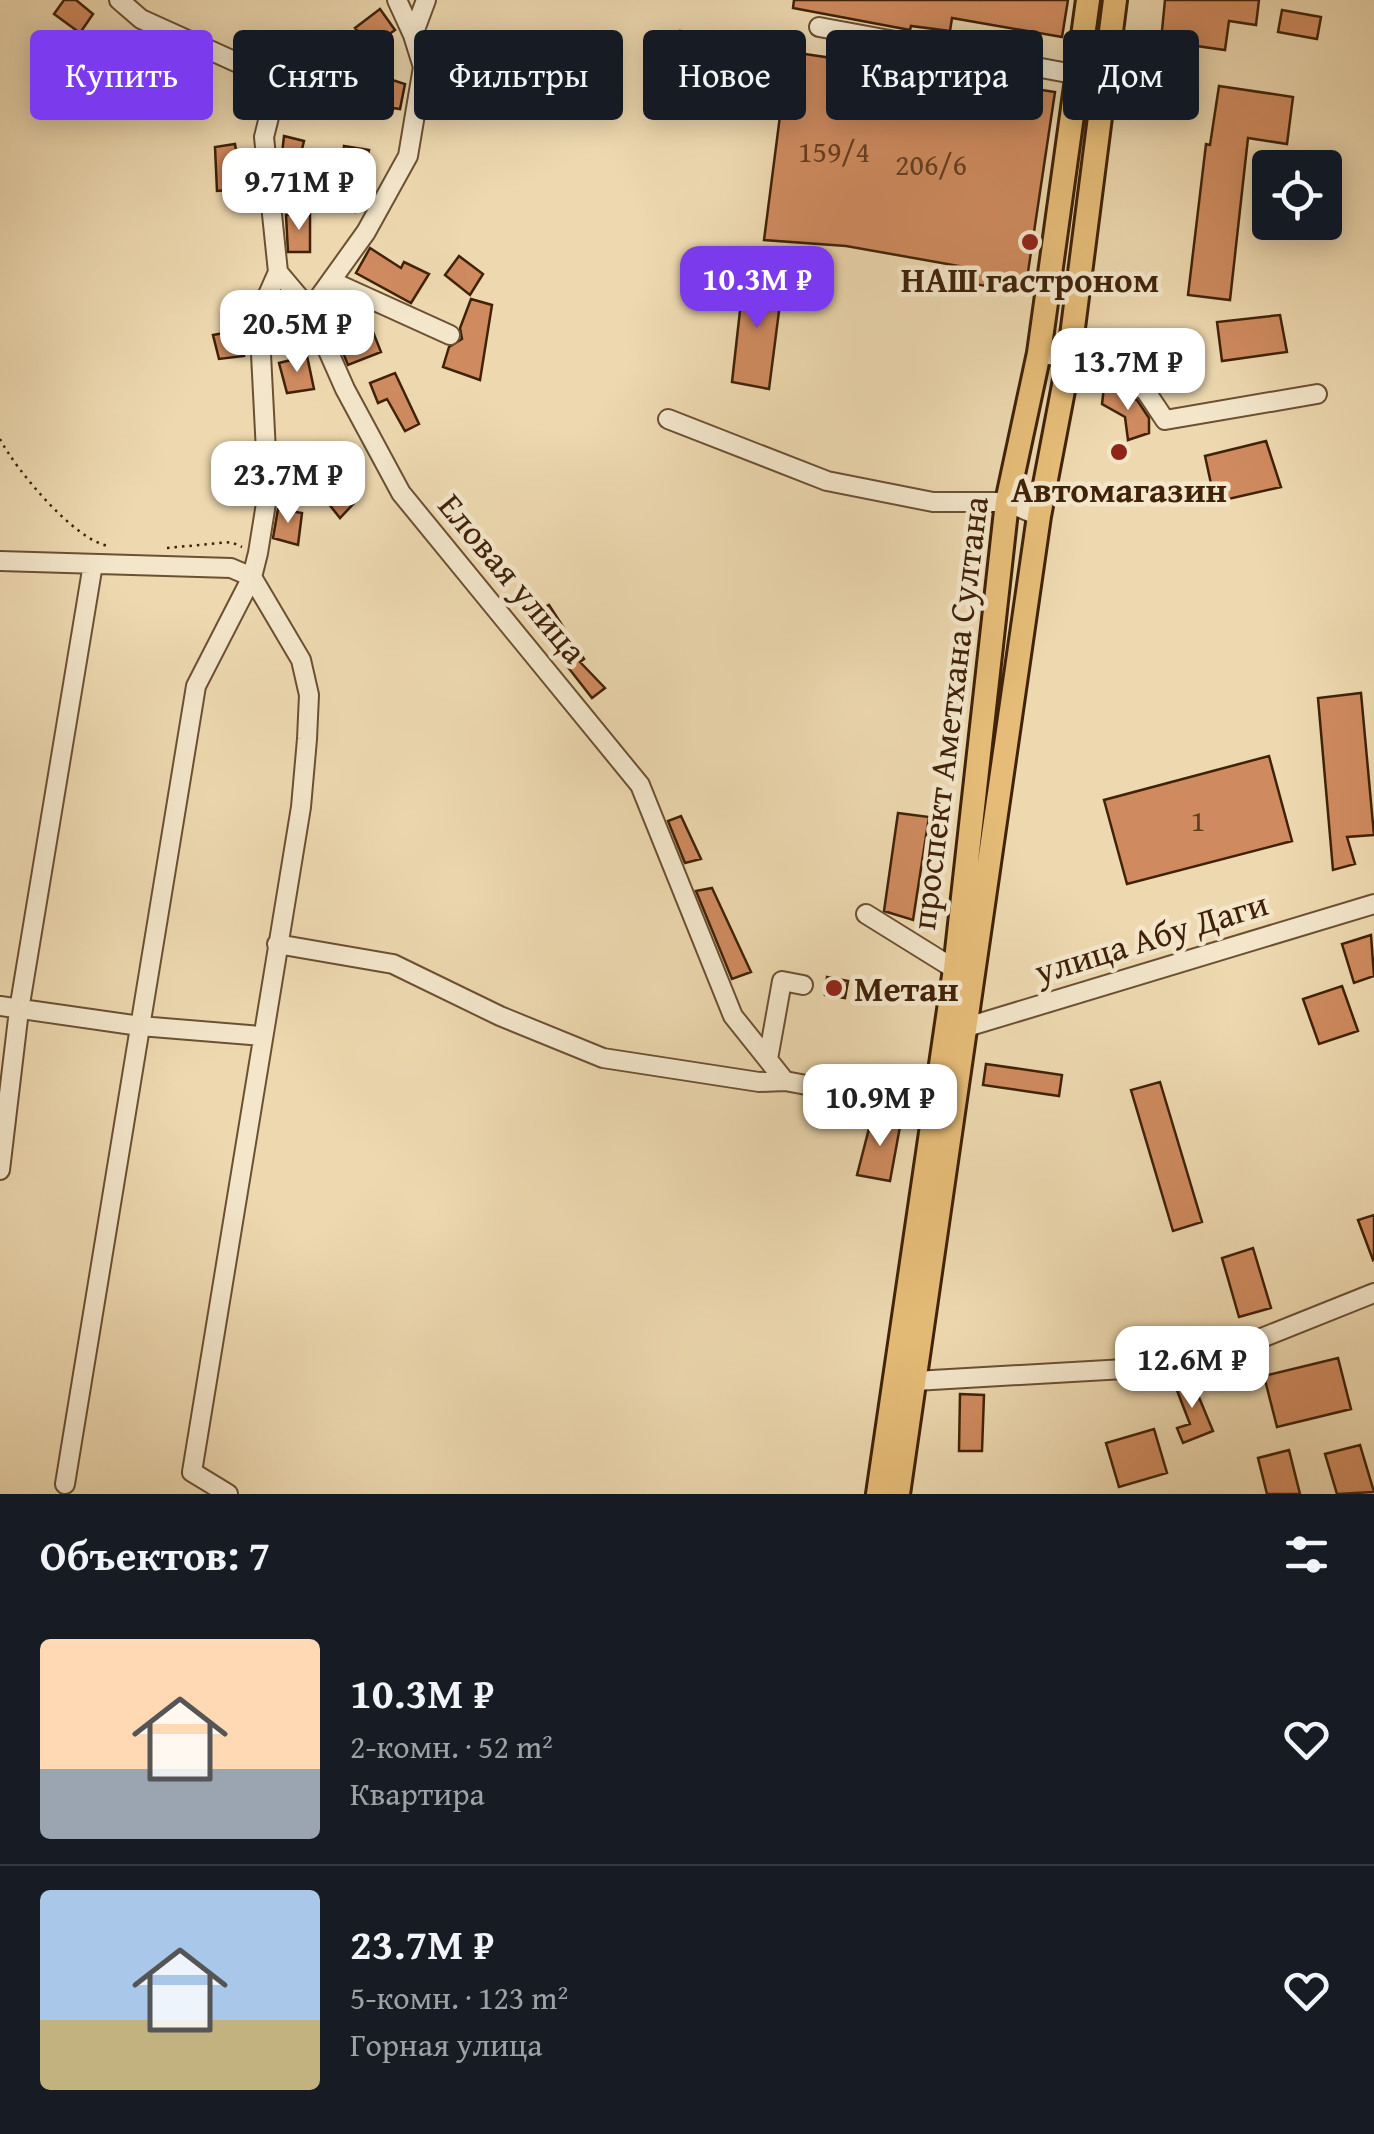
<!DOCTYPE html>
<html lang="ru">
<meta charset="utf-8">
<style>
:root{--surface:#171b24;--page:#20242c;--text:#f1f3f6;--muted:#9ea1a6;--line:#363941;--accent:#7c3aed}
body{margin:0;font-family:"Gentium Book Plus",serif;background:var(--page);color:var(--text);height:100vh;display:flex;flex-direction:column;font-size:38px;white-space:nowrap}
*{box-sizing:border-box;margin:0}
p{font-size:32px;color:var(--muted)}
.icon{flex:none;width:55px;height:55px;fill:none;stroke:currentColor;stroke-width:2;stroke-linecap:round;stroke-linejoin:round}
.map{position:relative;height:1494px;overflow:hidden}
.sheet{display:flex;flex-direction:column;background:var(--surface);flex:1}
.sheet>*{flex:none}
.guide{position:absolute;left:30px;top:30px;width:1315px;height:90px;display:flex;gap:20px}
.controls{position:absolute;left:1252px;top:150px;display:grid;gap:20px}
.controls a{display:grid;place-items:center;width:90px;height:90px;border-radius:10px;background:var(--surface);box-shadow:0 5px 25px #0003;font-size:50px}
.price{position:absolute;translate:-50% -85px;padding:0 22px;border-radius:20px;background:#fff;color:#222;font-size:32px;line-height:65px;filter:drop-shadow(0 2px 5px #0008)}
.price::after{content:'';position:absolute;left:50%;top:60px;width:30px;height:22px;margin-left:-15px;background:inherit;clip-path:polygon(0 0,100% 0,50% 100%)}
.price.current{background:var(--accent);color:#fff}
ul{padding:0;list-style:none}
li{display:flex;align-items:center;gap:30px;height:250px;padding:0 40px}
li+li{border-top:2px solid var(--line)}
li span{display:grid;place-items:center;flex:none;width:280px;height:200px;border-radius:10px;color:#555}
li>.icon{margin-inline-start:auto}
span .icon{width:120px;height:120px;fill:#fffc;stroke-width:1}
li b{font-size:42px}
h2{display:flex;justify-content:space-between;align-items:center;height:120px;padding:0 40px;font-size:42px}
.tag{padding:0 35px;border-radius:10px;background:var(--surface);box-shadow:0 5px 25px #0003;font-size:35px;line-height:90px}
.tag.current{background:var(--accent);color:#fff}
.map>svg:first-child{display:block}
</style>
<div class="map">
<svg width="1374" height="1494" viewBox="0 0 1374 1494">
<rect width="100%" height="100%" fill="#edd8af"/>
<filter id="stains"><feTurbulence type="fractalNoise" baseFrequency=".002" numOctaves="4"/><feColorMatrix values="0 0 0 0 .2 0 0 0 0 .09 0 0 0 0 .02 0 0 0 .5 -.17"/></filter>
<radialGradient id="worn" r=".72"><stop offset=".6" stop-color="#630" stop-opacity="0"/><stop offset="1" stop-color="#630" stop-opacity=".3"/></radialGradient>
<path fill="#cf8b5f" stroke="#402209" stroke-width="2.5" d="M64,0H76L93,14L80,33L54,14Z
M794,0H1068L1062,37L952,18L950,31L911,26L910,30L793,8Z
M1165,0H1259L1256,25L1229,21L1225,50L1161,41Z
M380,9L395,30L371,47L355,28Z
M1282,10L1321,17L1317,39L1278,32Z
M680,31L772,42L771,49L832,58V55L911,67L912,62L978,71L977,80L1055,92L1025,292L968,283L970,268L846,246L764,240L785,77L704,64L706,49L678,45Z
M171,46L190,73L155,89L143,63Z
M380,76L405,84L400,109L378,106Z
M1219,86L1293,97L1287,144L1248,138L1230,300L1188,295L1206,144L1210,145Z
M284,136L304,141L296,174L280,171Z
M235,144L242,189L217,191L215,147Z
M344,146L369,150L355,212L325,204L327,182L342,185Z
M310,214V252H288L286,215Z
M370,248L401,268L404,262L429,274L411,303L356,273Z
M459,256L483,274L470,295L445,275Z
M744,275L783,280L769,389L732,382Z
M471,299L492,305L480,380L443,367L449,347L462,339L460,328Z
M1280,315L1287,352L1222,361L1217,322Z
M367,317L381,352L348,365L334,331Z
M240,330L244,356L219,359L213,335Z
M307,356L314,389L287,393L279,363Z
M395,373L419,424L405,431L387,399L378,403L370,383Z
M1104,387L1137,400L1149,418V433L1128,440L1125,417L1102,404Z
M1266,441L1281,487L1215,502L1205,456Z
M224,468L247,469L246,494L222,493Z
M345,476L357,500L340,518L320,493Z
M278,509L302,513L298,545L273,538Z
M549,605L584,659L580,662L605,688L592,698L528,616Z
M951,670L967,673L960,720L945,718Z
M1361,693L1374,835L1347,837L1355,864L1333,870L1318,698Z
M1269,756L1292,841L1127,884L1104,800Z
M898,813L929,817L913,920L884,911Z
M681,816L701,859L685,863L668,821Z
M712,888L751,972L732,979L696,891Z
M1371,935L1374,976L1354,983L1342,944Z
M827,977L848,981L845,998L825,995Z
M1342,986L1358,1031L1319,1044L1303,999Z
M986,1064L1062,1075L1059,1096L983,1085Z
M1160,1082L1202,1222L1173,1231L1131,1090Z
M872,1117L901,1121L890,1181L857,1175Z
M1374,1215V1259L1373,1260L1358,1220Z
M1253,1248L1271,1308L1239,1317L1222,1258Z
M1338,1358L1351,1409L1277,1427L1264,1376Z
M1191,1378L1213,1431L1183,1443L1177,1428L1190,1424L1173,1380Z
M960,1394L984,1395L982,1451H959Z
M1154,1429L1167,1473L1119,1487L1106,1443Z
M1360,1445L1374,1492L1337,1494L1325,1454Z
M1289,1450L1300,1494H1267L1258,1458Z"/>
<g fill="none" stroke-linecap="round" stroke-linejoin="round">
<defs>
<path id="minor" d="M119,0L141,19L247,67L265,81L273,101L264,137L278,272L310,310L345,389L401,493L640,785L733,1016L785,1081
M397,0L413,35
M819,27L1106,80
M331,281L450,335
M310,310L366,232L408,156L423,67L413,35L426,0
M1039,353L1069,359L1145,390L1165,420L1317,394
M668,419L827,481L933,502H1007L1039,516
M0,561L231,568L252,577
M866,914L961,973
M277,944L393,964L500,1016L603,1058L759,1082L785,1081L945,1111
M0,1006L140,1026L261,1036
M957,1022L967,1027L1374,904
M768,1059L782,981L803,985
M0,1170L19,1010L93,564
M905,1376L915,1381L1194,1365L1374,1293
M65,1484L196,686L252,577L258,553L268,491L259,315L278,272
M228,1494L192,1472L301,807L307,739L309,695L301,660L252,577"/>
<path id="major" d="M878,1494L955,969L1007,502L1039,353L1088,0
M898,1494L1039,516L1069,359L1115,0"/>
</defs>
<use href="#minor" stroke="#6b5032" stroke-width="22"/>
<use href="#major" stroke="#402209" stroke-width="28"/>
<path stroke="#402209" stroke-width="2.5" stroke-dasharray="2.5 5" stroke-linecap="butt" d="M0,439C16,470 75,541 109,546
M167,548L231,542L242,547"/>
<use href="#minor" stroke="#f3e6cb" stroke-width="18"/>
<use href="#major" stroke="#e6bc78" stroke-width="22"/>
</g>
<g fill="#8f2418" stroke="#f3e6cb" stroke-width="4">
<circle cx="1030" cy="242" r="10"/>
<circle cx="1119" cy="452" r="10"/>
<circle cx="834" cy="988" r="10"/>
</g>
<g text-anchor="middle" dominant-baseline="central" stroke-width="9" stroke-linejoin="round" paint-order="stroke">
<g font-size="30" fill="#643c1e">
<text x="834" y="151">159/4</text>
<text x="931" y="164">206/6</text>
<text x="1198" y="820">1</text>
</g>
<g font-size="35" font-weight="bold" fill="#402209" stroke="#f3e6cb">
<text x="1030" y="279">НАШ гастроном</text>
<text x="1119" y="489">Автомагазин</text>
<text x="854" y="988" text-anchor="start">Метан</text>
</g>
<g font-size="35" fill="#402209" stroke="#f3e6cb">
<text transform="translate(513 578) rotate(50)">Еловая улица</text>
<text transform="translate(949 713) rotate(-83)">проспект Аметхана Султана</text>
<text transform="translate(1151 937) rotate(-17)">улица Абу Даги</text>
</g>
</g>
<rect width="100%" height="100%" filter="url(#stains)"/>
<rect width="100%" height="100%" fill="url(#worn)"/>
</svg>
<div class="controls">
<a><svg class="icon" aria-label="locate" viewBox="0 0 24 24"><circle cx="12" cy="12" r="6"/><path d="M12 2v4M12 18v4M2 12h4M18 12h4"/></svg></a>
</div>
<b class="price" style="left:299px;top:233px">9.71M ₽</b>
<b class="price current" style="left:757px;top:331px">10.3M ₽</b>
<b class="price" style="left:297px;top:375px">20.5M ₽</b>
<b class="price" style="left:1128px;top:413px">13.7M ₽</b>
<b class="price" style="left:288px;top:526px">23.7M ₽</b>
<b class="price" style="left:880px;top:1149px">10.9M ₽</b>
<b class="price" style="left:1192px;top:1411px">12.6M ₽</b>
<div class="guide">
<a class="tag current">Купить</a>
<a class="tag">Снять</a>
<a class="tag">Фильтры</a>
<a class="tag">Новое</a>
<a class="tag">Квартира</a>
<a class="tag">Дом</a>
</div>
</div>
<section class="sheet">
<h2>Объектов: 7<svg class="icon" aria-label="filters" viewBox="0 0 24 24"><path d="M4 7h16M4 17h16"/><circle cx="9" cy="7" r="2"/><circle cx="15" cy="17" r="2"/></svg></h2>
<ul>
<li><span style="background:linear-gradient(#ffd9b3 65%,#9aa5b1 0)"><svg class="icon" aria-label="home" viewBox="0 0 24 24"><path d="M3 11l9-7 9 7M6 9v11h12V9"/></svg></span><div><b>10.3M ₽</b><p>2-комн. · 52 m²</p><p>Квартира</p></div><svg class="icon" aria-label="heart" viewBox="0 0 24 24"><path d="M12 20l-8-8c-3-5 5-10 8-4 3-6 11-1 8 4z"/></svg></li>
<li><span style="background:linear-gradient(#a9c7e8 65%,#c2b280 0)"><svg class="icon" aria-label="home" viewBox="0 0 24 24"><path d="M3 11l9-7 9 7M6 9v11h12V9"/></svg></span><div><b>23.7M ₽</b><p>5-комн. · 123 m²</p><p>Горная улица</p></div><svg class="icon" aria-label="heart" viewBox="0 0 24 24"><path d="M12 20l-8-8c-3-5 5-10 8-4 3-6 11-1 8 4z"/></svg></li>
</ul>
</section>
